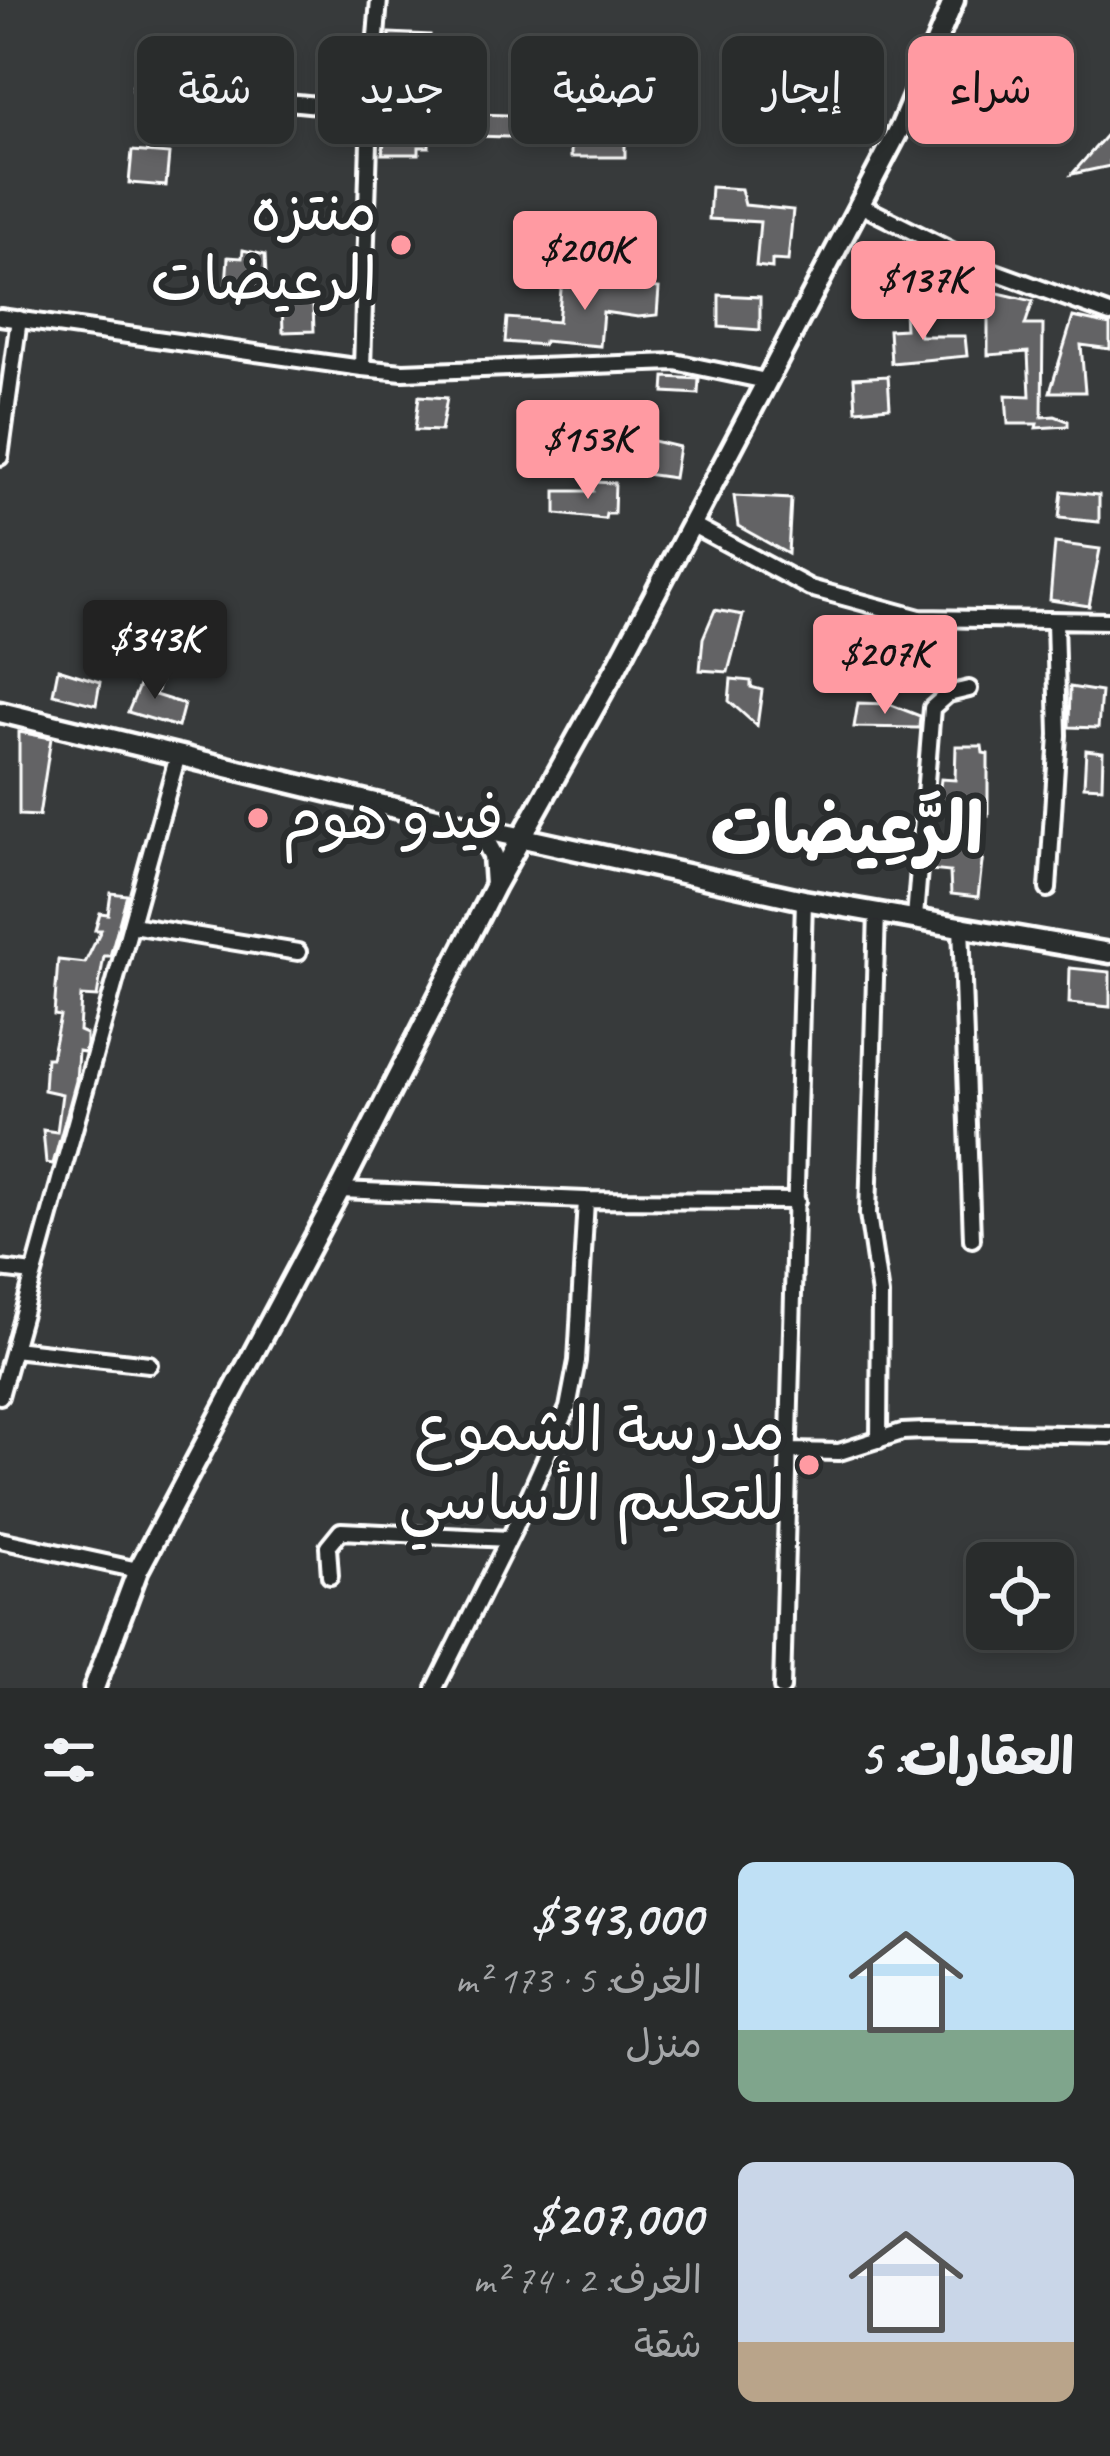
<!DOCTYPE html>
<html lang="ar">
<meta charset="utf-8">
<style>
:root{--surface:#292c2c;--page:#353838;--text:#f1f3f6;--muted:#a5a7a9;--line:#454848;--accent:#ff9aa2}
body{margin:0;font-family:Caveat,"Playpen Sans Arabic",sans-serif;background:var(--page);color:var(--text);direction:rtl;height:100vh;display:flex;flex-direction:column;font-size:45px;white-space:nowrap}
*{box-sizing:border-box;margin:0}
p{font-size:39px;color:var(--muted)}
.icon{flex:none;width:66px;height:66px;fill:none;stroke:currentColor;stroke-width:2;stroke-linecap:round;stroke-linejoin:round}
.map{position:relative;height:1688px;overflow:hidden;direction:ltr}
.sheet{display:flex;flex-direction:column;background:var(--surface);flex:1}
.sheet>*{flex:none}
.hud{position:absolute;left:36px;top:36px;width:1038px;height:108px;direction:rtl;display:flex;gap:24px}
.fabs{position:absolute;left:966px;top:1542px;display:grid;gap:24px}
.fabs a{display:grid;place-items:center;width:108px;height:108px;border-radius:18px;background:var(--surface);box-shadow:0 6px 18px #0003,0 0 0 3px var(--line);font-size:60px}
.price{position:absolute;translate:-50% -102px;padding:0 27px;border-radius:12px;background:var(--accent);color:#111;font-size:39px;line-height:78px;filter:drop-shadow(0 3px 6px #0008)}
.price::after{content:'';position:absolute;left:50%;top:72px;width:36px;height:27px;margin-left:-18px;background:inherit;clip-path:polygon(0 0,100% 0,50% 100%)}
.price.active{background:#222;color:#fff}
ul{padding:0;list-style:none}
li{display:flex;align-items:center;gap:36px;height:300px;padding:0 36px}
li span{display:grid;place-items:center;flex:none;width:336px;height:240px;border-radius:18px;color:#555}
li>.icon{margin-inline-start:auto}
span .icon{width:144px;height:144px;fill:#fffc;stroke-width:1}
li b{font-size:51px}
h2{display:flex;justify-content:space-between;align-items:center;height:144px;padding:0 36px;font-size:51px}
.tag{padding:0 42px;border-radius:18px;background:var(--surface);box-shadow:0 6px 18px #0003,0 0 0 3px var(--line);font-size:42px;line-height:108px}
.tag.active{background:var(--accent);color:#111}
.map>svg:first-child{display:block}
</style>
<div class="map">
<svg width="1110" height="1688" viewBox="0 0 1110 1688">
<rect width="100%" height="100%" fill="#373a3b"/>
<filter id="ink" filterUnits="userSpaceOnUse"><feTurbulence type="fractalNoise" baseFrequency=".00833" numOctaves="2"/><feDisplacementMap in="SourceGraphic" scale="24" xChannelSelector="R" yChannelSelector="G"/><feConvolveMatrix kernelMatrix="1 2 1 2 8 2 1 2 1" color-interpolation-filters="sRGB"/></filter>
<g filter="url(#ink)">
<path fill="#636465" stroke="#fff" stroke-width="3" d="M389,33L430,35L429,69L390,67Z
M445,113L570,117V139L444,135Z
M387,127L429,128V147H419V154H382Z
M1110,131V166L1072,174Z
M571,135H625V157H571Z
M132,151L169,154L166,186L129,183Z
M711,187L741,189L745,205L793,210L788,261L772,260V268L756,266L760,222L709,219Z
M243,250L265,255L266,276H261L260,287L226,285L228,257L242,258Z
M562,279L659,288L657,315L638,317L603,312L600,346L544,341L543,345L505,342L507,318L558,322Z
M981,289L1033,301L1025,325H1043L1042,417L1055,416L1068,421V426L1036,428L1037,424H1008L1006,395L1030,396L1028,352L988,355V315L982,314Z
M719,295L760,297V330L719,327Z
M282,302L313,305L314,331L283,332Z
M916,310L920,336H965L967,356L891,363L889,330L905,329L904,311Z
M1073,317L1110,325V349L1081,345L1085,392H1050Z
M888,376L890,407L856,410L854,378Z
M665,377L699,379L698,394L664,392Z
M419,396L447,398L441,431L415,430Z
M632,436L679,447L674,478L645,474L647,461L629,458Z
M593,482L615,483L614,514H606L605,519L556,514V491H593Z
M1062,491L1099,495V522L1059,518Z
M734,496L791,499L788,554L738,526Z
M1055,543L1100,549L1089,606L1050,600Z
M715,610L743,615L728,672L700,670L703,638Z
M58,669L100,682L96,705L53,694Z
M146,669L162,676L155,695L184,704L178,727L128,712Z
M731,679L751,681V687L762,690L757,726L729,701Z
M1070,687L1101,692L1098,728L1069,727Z
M858,703L889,704L920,716L919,728L854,727Z
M19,732L51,738L39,816L19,815Z
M956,746H982L983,753L988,754V815L969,813L974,854H983L978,897L951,894L950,872L930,870L931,854H951L952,812L937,811L941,779L955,780Z
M1086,750L1103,752L1102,787L1084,786Z
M111,893L127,895L110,956H104L97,997L81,996L79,1031L86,1034V1044L84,1052L78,1051L76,1081L53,1164L46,1163L43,1130L57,1132L62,1094L44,1090L46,1058H51L60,1016L54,1015L58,960L85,963L101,930H95L100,913L108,914Z
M1070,968L1110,972V1007L1069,1003Z"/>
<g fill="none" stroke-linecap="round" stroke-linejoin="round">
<defs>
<path id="minor" d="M379,0L370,110L362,368L403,372L675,362L766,381
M142,88L370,110
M858,204L990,270L1110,314
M0,317L362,368
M0,457L19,319
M691,524L810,588L920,618L1110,621
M1048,889L1058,735L1055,621
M877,912L868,1214L880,1295L879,1440
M915,918L932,708L948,694L969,689
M132,925L298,952
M961,925L972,1239
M340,1190L586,1200L797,1201
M0,1269L33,1273
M13,1349L149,1364
M0,1396L178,755
M791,1451L839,1452L902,1432L925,1431L1110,1435
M0,1540L138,1570
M330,1576L328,1547L341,1531L509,1539
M435,1688L514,1529L568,1408L577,1361L586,1200
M782,1688L804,900"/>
<path id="tertiary" d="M0,712L478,828L804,900L1110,953
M478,828L493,855L495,885
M94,1688L138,1570L340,1190L495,885L616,668L901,126L954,0"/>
</defs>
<use href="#minor" stroke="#fff" stroke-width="22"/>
<use href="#tertiary" stroke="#fff" stroke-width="27"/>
<use href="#minor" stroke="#2a2d2e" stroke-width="14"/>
<use href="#tertiary" stroke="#2a2d2e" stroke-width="18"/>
</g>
</g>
<g fill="#ff9aa2" stroke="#2a2d2e" stroke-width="4.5">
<circle cx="401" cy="245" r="12"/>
<circle cx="258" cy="818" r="12"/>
<circle cx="809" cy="1465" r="12"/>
</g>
<g text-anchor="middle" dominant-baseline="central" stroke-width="12" stroke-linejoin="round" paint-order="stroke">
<g font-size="60" fill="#fff" stroke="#2a2d2e" text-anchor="end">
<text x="377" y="210">منتزه<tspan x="377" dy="69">الرعيضات</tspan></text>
<text x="282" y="818" text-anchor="start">فيدو هوم</text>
<text x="785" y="1430">مدرسة الشموع<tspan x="785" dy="69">للتعليم الأساسي</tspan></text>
</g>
<g font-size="72" font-weight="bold" fill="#fff" stroke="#2a2d2e">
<text x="847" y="829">الرَّعِيضات</text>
</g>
</g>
</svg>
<div class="fabs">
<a><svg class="icon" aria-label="locate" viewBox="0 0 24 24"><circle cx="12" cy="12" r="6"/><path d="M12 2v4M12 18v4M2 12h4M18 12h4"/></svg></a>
</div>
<b class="price" style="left:585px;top:313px">$200K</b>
<b class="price" style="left:923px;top:343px">$137K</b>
<b class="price" style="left:588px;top:502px">$153K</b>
<b class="price active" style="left:155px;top:702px">$343K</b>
<b class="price" style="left:885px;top:717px">$207K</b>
<div class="hud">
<a class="tag active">شراء</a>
<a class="tag">إيجار</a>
<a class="tag">تصفية</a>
<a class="tag">جديد</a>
<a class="tag">شقة</a>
</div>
</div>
<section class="sheet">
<h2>العقارات: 5<svg class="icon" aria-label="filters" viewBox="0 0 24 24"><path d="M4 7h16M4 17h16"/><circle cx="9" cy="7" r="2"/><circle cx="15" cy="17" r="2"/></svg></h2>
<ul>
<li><span style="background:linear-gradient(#bfe0f5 70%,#7fa58c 0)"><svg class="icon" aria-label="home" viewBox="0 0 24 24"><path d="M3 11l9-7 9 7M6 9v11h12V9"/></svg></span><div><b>$343,000</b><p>الغرف: 5 · 173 m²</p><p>منزل</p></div></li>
<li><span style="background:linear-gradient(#c9d6e8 75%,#b9a48a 0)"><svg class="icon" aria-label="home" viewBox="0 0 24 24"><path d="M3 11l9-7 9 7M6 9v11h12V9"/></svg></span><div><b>$207,000</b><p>الغرف: 2 · 74 m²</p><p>شقة</p></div></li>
</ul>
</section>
